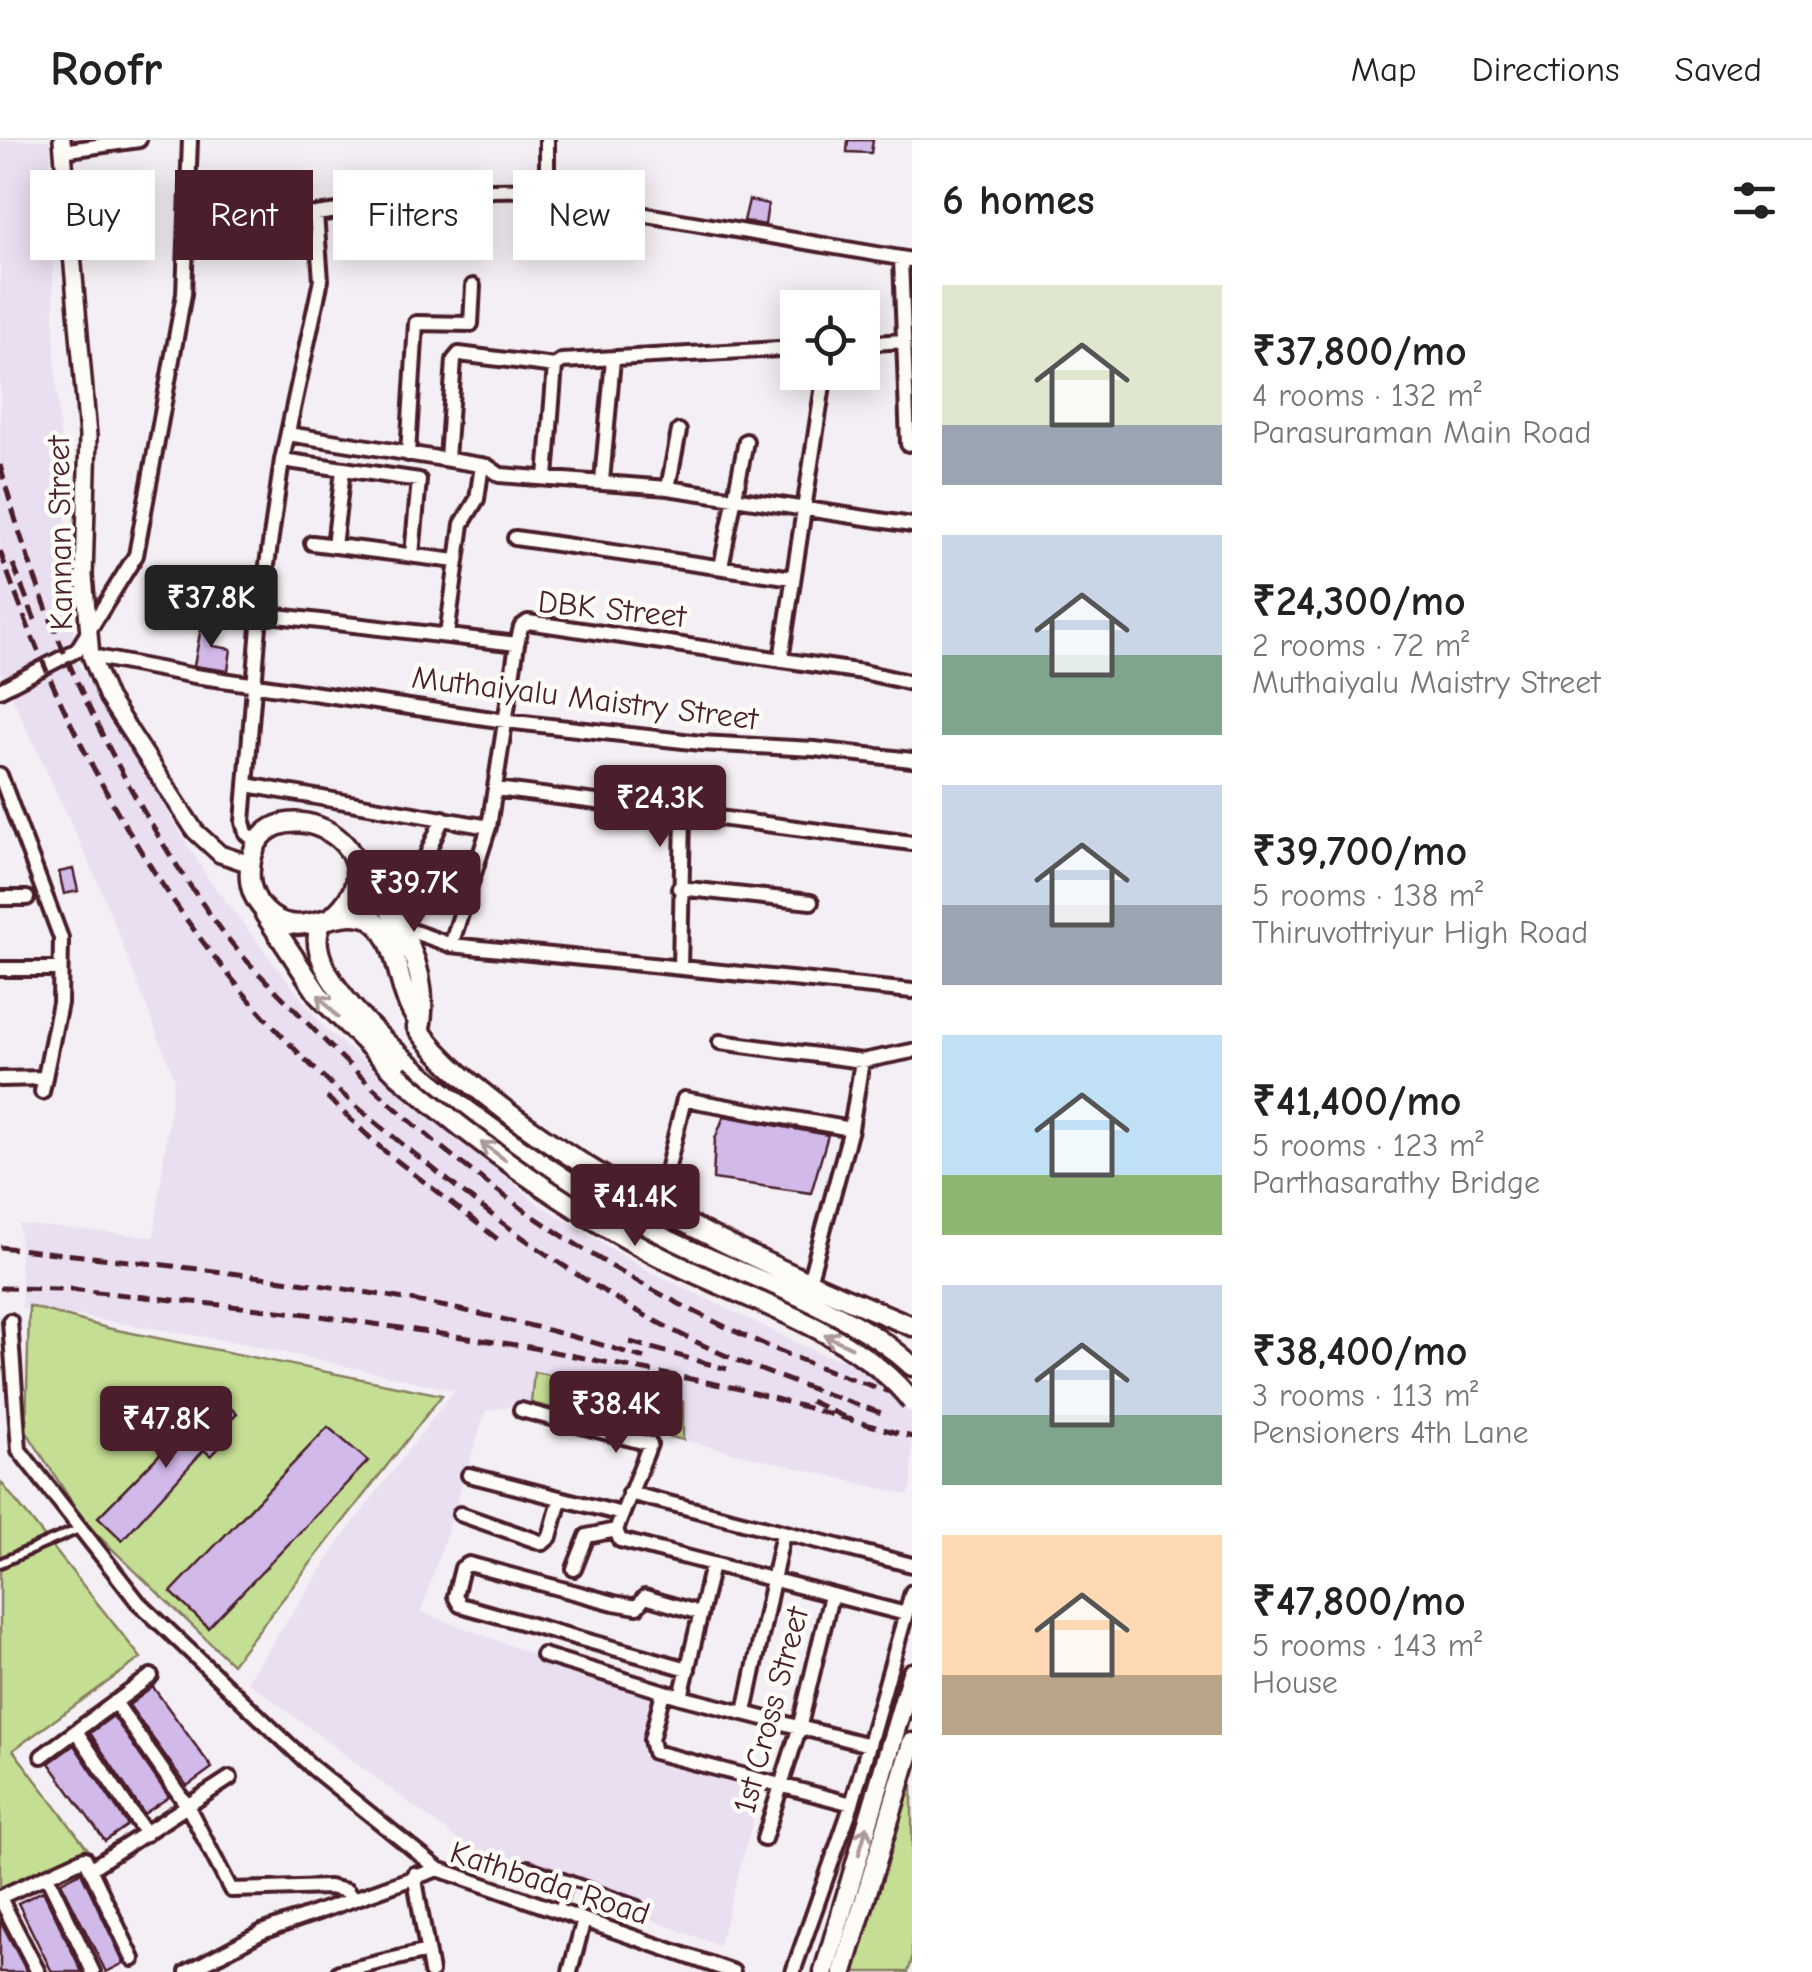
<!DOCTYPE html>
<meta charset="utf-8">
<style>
:root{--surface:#fff;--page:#f2f2f2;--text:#222;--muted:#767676;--line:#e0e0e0;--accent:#4a1f2b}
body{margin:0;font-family:"Comic Neue",sans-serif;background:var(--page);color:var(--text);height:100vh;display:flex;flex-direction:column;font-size:38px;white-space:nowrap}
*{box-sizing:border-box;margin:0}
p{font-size:32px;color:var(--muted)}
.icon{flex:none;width:55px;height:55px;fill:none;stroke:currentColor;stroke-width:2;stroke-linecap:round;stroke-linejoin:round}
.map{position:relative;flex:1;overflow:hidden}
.drawer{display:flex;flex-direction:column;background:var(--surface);width:900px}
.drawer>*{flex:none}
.hud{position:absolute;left:30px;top:30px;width:730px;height:90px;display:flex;gap:20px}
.fabs{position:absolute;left:780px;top:150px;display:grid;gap:20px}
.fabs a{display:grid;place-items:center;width:100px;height:100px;border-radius:0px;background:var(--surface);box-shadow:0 5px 25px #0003;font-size:50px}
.price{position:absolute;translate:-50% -85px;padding:0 22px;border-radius:10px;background:var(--accent);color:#fff;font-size:32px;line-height:65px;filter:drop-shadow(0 2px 5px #0008)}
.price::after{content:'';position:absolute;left:50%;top:60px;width:30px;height:22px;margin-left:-15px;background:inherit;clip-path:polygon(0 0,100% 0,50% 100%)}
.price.current{background:#222;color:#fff}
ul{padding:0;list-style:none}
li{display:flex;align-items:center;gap:30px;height:250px;padding:0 30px}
li span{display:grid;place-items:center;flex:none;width:280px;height:200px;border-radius:0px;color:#555}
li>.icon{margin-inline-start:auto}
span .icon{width:120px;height:120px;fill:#fffc;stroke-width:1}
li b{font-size:42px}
h2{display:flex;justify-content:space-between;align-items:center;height:120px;padding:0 30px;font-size:42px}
.tag{padding:0 35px;border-radius:0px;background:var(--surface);box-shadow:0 5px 25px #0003;font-size:35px;line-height:90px}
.tag.current{background:var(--accent);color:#fff}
header{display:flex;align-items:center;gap:60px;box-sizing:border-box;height:140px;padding:0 50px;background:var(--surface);border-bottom:2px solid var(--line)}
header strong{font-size:48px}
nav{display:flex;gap:55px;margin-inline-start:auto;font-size:35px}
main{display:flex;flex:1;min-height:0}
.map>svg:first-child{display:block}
</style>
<header>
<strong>Roofr</strong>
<nav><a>Map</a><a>Directions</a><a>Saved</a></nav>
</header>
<main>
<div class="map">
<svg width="912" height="1832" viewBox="0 0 912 1832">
<rect width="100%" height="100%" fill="#f4eff4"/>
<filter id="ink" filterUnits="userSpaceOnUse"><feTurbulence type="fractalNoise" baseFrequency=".01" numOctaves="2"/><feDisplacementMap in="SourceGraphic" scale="20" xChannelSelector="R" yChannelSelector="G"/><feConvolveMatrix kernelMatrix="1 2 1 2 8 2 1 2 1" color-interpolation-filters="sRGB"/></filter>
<g filter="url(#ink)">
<path fill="#eadff1" d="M0,0H50L55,221L75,518L208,738L326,890L540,1065L641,1127L817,1212L912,1241V1346L908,1355L683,1300V1261L534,1232L531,1263L486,1271L421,1472L655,1560L642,1615L763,1643L719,1806L470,1709L247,1541L347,1391L454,1250L241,1203L22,1167L19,1084L154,1097L174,937L98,742L0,531Z"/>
<path fill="#c4de94" stroke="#877e60" stroke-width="2.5" d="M29,1166L107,1188L442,1255L232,1524L86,1384L26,1291Z
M534,1232L683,1261V1300L531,1263Z
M0,1341L141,1518L13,1610L87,1708L0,1750Z
M912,1637V1819L908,1832H854Z"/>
<path fill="#d1baea" stroke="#4a1f2b" stroke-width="2.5" d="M848,0H873L871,13L847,12Z
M749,60L768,64L765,85L744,81Z
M202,482L217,484L213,506L231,509L228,531L194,526Z
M73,729L78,751L64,754L59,732Z
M724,976L828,995L811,1053L713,1039L715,999Z
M222,1260L237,1274L216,1295L224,1303L211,1316L204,1310L122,1400L98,1377L164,1310L169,1314L188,1296L180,1289L194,1275L202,1282Z
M328,1287L368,1321L208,1488L171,1452Z
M153,1547L212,1628L187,1646L129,1565Z
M113,1576L169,1657L144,1674L90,1593Z
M74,1605L128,1685L105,1701L49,1623Z
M81,1732L124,1823L106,1832L61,1742Z
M43,1751L82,1832H52L18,1763Z
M0,1780L27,1832H0Z"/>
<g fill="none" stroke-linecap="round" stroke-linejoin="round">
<defs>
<path id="service" d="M0,1423L81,1388
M528,1725L638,1765
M557,1772L569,1740"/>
<path id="minor" d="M547,0V49
M62,11L139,0
M547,49L564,61L912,120
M189,82L316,74L493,50L547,49
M901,118L908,304
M862,204L902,201
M288,294L487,326L500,335L668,348L912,385
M408,314L416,183L471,184L473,146
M447,319L454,220L459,214L555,226L562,221L798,208
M282,320L419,340L412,415
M546,337L555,226
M602,341L613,219
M668,348L679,291
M515,398L793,438
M312,403L456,421
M334,406L343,330
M721,427L746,301
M260,474L517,504L521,487L528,482L863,532L912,543
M447,495L462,384L477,359L482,325
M91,516L195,536L506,581L701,603L814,609L912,620
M781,520L825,232
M0,550L77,510L136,415L184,154L190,0
M0,635L61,798L60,863L42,952
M247,645L489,687
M496,649L912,703
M259,704L246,693L243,682L260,474L282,320L321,140L316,74
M679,748L811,762
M0,758H27
M395,774L406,762L443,678
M403,788L451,805L912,851
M451,805L489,687L517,504
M680,828L683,673
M0,829H60
M720,902L862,921L912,911
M0,939L45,938
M658,1069L684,959L851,989
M809,1142L851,989L862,921
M10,1181L19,1310L138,1462L313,1628L438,1729
M521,1270L650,1304L616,1390L620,1400L906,1474
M469,1335L622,1374
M629,1353L912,1425
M460,1374L543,1403L550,1397L560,1360
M712,1425L681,1557L869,1605
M574,1429L587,1396L616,1390
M543,1515L681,1557
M688,1529L460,1465L455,1456L462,1428L469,1424L614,1463L637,1467L645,1457L700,1473
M663,1552L651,1600L654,1612L852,1664
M115,1562L188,1667L231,1750L329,1747L347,1751L351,1757
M745,1572L783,1393
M76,1591L146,1694
M42,1616L151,1536
M764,1699L799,1589L831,1456
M90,1729L230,1638
M414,1734L431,1832
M47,1736L93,1832
M0,1757L85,1718L133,1819
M0,1758L38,1832
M187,1832L262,1792L438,1729L733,1832
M339,1832L427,1811
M570,1832L583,1783
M793,1832L852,1664L912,1452"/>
<path id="tertiary" d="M62,0L88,296L84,436L91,516L108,558L195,691L220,714L250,724"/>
<path id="secondary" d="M354,718C389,771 430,815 421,883
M265,774L320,857L398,935
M334,775C413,704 257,633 250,729C248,747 256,765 271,776C306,801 337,762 373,780C403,807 394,850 419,882L417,887C444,925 481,952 518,980C639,1068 775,1130 912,1186
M322,782C277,862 589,1058 650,1091C731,1134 848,1165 912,1226
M824,1832L912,1533
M843,1832L912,1603"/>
</defs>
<use href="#service" stroke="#4a1f2b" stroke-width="14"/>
<use href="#minor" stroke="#4a1f2b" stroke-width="20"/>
<use href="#tertiary" stroke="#4a1f2b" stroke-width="22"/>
<use href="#secondary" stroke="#4a1f2b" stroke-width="25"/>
<use href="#service" stroke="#fdfcf7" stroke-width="6"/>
<use href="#minor" stroke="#fdfcf7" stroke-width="12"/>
<use href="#tertiary" stroke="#fdfcf7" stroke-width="15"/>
<use href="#secondary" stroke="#fdfcf7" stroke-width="18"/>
<path stroke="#4a1f2b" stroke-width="5" stroke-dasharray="15 8" stroke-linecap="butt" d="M0,325C42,487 123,658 223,792C245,822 274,848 300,875C470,1056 675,1186 912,1259
M0,411C66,602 169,789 316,930C358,970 405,1006 450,1042C536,1112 642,1182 746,1224C790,1242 836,1257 881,1273
M13,424L35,480
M327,957L382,1009L500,1101
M0,1107C217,1131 436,1150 644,1218
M0,1148L69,1149L307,1174L529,1207L736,1248L912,1297
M630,1202L727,1229
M810,1261L851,1280"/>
<defs>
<path id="secondary-bridge" d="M398,935C475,1001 559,1063 649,1111C732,1156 855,1187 912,1262"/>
</defs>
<use href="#secondary-bridge" stroke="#4a1f2b" stroke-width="25" stroke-linecap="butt"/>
<use href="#secondary-bridge" stroke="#fdfcf7" stroke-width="18"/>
</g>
<defs><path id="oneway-shaft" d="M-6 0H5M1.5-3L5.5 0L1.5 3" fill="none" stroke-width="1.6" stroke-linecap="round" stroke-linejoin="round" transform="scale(2.5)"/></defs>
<g stroke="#ac999b">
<use href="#oneway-shaft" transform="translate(328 866) rotate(-131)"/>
<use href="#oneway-shaft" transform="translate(493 1011) rotate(-144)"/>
<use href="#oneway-shaft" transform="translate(838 1201) rotate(-155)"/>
<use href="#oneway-shaft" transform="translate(863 1700) rotate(-74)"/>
</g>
</g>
<g text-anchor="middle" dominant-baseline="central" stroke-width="9" stroke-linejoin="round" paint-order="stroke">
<g font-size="32" fill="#4a1f2b" stroke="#fdfcf7">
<text transform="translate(60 393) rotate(-91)">Kannan Street</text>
<text transform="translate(612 469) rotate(6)">DBK Street</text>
<text transform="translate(585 558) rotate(7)">Muthaiyalu Maistry Street</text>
<text transform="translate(771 1570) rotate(-75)">1st Cross Street</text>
<text transform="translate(550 1743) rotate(18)">Kathbada Road</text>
</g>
</g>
</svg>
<div class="fabs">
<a><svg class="icon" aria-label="locate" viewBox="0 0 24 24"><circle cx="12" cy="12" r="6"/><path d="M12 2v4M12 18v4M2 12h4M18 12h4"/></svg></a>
</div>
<b class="price current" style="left:211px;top:510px">₹37.8K</b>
<b class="price" style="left:660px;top:710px">₹24.3K</b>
<b class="price" style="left:414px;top:795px">₹39.7K</b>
<b class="price" style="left:635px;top:1109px">₹41.4K</b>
<b class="price" style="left:616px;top:1316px">₹38.4K</b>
<b class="price" style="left:166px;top:1331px">₹47.8K</b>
<div class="hud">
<a class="tag">Buy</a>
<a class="tag current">Rent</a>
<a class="tag">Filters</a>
<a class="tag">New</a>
</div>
</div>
<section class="drawer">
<h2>6 homes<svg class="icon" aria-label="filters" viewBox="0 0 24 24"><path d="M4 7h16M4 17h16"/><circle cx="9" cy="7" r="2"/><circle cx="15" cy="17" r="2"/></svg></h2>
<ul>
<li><span style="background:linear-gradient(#dfe7d0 70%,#9aa5b1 0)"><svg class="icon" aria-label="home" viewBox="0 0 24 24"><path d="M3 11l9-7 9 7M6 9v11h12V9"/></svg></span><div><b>₹37,800/mo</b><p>4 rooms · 132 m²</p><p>Parasuraman Main Road</p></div></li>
<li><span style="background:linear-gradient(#c9d6e8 60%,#7fa58c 0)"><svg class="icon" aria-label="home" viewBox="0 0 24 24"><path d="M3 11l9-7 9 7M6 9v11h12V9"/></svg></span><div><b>₹24,300/mo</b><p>2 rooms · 72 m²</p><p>Muthaiyalu Maistry Street</p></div></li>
<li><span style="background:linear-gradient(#c9d6e8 60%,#9aa5b1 0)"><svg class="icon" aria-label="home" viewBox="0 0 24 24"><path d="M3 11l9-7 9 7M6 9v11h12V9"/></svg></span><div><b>₹39,700/mo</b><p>5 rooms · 138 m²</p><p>Thiruvottriyur High Road</p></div></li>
<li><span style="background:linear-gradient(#bfe0f5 70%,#8fb573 0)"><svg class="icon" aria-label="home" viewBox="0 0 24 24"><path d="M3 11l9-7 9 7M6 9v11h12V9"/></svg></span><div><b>₹41,400/mo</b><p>5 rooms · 123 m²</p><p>Parthasarathy Bridge</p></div></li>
<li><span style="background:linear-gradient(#c9d6e8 65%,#7fa58c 0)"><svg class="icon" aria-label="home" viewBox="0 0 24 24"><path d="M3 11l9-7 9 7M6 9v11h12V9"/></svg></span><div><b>₹38,400/mo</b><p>3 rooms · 113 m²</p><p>Pensioners 4th Lane</p></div></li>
<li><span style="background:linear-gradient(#ffd9b3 70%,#b9a48a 0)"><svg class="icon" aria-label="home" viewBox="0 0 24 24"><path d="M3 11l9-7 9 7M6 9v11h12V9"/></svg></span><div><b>₹47,800/mo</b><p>5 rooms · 143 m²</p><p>House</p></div></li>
</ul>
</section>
</main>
